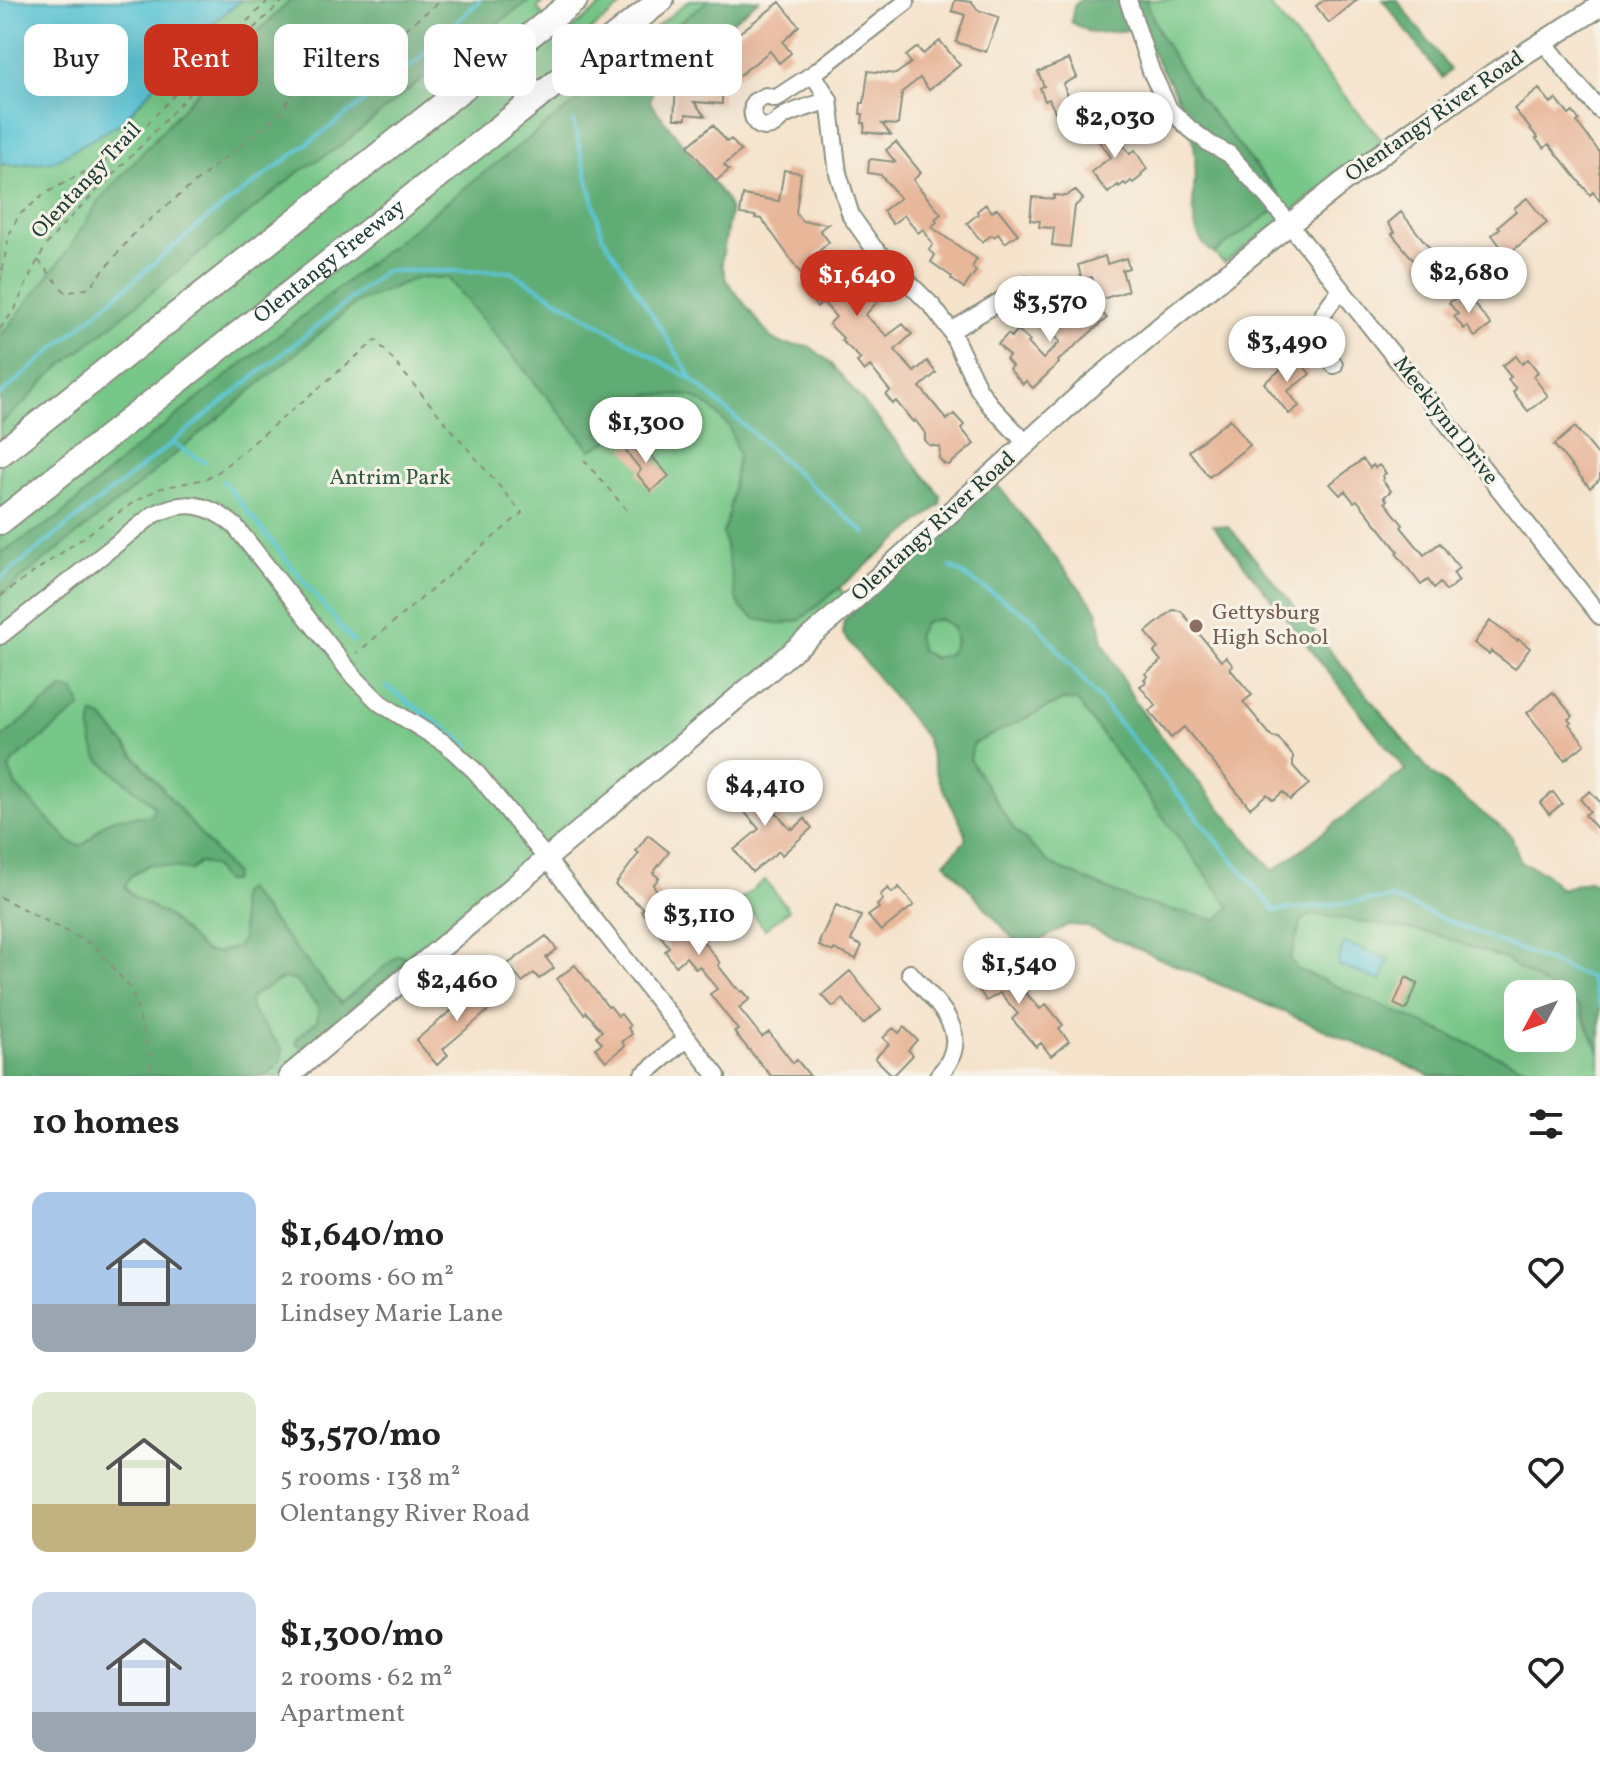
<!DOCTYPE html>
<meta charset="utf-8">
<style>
:root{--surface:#fff;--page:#f6f6f6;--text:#222;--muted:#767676;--accent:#c8321e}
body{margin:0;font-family:Vollkorn,serif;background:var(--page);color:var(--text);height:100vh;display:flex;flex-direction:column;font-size:30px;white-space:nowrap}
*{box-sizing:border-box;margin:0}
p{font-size:26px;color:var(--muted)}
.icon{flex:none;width:44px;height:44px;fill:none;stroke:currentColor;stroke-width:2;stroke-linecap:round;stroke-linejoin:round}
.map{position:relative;height:1076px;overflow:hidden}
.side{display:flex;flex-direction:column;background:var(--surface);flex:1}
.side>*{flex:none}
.guide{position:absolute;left:24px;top:24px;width:800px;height:72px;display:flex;gap:16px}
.needle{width:52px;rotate:229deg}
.tools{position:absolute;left:1504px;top:980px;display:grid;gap:16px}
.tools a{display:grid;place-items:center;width:72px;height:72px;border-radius:16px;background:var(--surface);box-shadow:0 8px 32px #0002;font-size:40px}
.price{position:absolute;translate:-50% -68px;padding:0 18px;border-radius:28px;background:#fff;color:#222;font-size:26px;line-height:52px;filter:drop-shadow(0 2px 4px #0008)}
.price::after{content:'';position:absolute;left:50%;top:48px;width:24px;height:18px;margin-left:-12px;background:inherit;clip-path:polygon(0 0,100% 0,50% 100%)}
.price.active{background:var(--accent);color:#fff}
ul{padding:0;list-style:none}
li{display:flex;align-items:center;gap:24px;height:200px;padding:0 32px}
li span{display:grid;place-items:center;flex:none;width:224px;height:160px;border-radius:16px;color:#555}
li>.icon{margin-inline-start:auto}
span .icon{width:96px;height:96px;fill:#fffc;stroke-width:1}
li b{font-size:34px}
h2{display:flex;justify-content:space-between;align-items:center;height:96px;padding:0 32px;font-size:34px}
.chip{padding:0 28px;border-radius:16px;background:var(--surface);box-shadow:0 8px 32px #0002;font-size:28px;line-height:72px}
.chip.active{background:var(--accent);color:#fff}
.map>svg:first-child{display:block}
</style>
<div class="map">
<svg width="1600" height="1076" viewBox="0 0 1600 1076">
<rect width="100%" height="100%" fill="#f7f3e8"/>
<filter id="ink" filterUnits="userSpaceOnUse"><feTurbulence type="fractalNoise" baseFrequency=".0125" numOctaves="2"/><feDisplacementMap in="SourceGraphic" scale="16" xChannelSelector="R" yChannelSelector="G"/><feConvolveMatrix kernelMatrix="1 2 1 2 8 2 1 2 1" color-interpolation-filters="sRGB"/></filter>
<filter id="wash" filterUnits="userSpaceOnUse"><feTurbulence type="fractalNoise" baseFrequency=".006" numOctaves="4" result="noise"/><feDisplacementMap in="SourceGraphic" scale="32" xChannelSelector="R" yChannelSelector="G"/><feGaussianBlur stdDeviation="1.8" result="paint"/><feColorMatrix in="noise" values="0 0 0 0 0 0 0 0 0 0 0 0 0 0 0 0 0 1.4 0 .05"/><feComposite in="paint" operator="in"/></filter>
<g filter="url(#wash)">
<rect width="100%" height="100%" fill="#f5e3cc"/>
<path fill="#77c788" stroke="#4b825e" stroke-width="2" fill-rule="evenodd" d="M0,0H546L537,8L561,37L609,0H629L570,47L594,76L690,0H709L600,84L712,218L726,280L771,338L783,344L830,362L941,496L836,584L851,602L289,1076H0Z
M1146,0H1265L1383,142L1224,263L1214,253L1280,206L1279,195L1196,93L1161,37Z
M917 639a19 19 0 1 1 38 0a19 19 0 1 1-38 0Z
M1053,647L1251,890L1405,771L1579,1007L1600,1053V1076H1499L1065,910L948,743ZM1518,994H1562V1038H1518Z
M765,880L789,910L765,929L741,899Z"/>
<path fill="#61ac74" stroke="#407454" stroke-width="2" fill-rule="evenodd" d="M291,0H531L444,61L339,147L300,171L48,377L26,401L0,424V337L67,252L99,201L216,71Z
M709,0H759L654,85L650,102L727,201L730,213L721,264L726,280L771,338L782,344L809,346L830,362L941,496L940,505L800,620L781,624L756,619L742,609L736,598L723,533L729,513L738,454L729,426L711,408L691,396L650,394L634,403L613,439L591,450L448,278H416L356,303L136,487L0,596V553L59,517L131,452L477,178Z
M1080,0H1146L1161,37L1196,93L1279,195L1280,206L1214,253C1181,233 1198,185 1195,153C1192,112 1164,75 1144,39L1136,30L1091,33L1071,22L1074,6Z
M1383,0H1397L1450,70L1442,78Z
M995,482L1097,610L1103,642L1135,702L1169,747L1273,871L1405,770L1213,525L1229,527L1431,773L1511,835L1521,862L1544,872L1561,889L1590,880L1600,891V1053L1579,1007L1562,996V994H1559L1502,958L1435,934L1314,914L1302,920L1290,959L1297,969L1544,1076H1431L1085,926L1068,925L1023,950L945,862L965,841V832L938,779L926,738L842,633L844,620ZM938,619L952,626L956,641L949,654L934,658L921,651L917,636L924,623ZM1063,700L1077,701L1230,907L1217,920L1135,901L1050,864L1014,829L970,760L973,744Z
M62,689L75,691L81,707L13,761L9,769L16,786L71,843L80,846C92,841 95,830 105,823C118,815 137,818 151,815L154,807L150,802L100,761C92,749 88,727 93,714L103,718L234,874L232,881H224L213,866L199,862L191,870L150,864L130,877L125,887L134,897L167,915L204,951L215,953L237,947L243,940L239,901L240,893L246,889L341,1003L399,955L406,957L403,966L305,1047L296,1044L297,1038L317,1021L319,1008L296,981L284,978L253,995L249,1002L252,1011L283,1050L280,1063L265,1076H0V739Z"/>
<path fill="#5cc6d7" stroke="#3e8286" stroke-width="2" d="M0,0H241L204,31L122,122L54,161L17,165L0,164Z
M1344,943L1389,959L1381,981L1337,965Z"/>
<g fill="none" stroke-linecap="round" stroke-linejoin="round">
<path stroke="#5cc6d7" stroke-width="4" d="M573,121L602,235L694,381L866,534
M0,395L204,221L409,68L480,0
M172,443L385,271H510L694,381
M223,481L353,642
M951,567L1032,618L1275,911L1391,898L1590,978L1600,1005
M0,579L172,443L206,463
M387,687L470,746"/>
</g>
<g id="blocks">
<path fill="#e8b699" d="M955,0L972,2L978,10L999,17L986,52L956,42L965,15L952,11Z
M1324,0H1357L1329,23L1316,6Z
M780,2L799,26L783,42L791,53L779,63L770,51L731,82L710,55Z
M940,41L960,65L929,90L920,78L902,92L898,125L882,124L891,135L864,132L865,123H862L863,114H860L861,103H864L868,71L896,74L911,63L906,56L915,49L918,48L923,54Z
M1069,59L1077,77L1063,84L1072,105L1055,112L1049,99L1045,101L1040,88L1044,86L1038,72Z
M676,85L722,88V104L694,102L705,116L686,114V119H674Z
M1539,89L1551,103L1556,99L1569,115L1573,112L1579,120L1577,122L1600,153V201L1593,192L1590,195L1549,144L1544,148L1536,139L1538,138L1514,109Z
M1101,117L1130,154L1135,150L1147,169L1141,174L1142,176L1133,183L1131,181L1126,185L1124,183L1119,187L1118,185L1108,193L1091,172L1111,157L1088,127Z
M713,125L727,142L731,139L741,151L724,165L729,170L716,181L688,146Z
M896,142L921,173L913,180L941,214L935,219L937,222L931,227L977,259L972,267L976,271L964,288L951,279L952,277L931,262L935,255L929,250L933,245L923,229L918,233L904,215L893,224L883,211L900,198L881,175L868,173L869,161L871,159L895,162L886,150Z
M784,170L801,173L796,213L802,221L828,224L820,230L829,242L815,255L837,280L850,269L865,287L866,286L880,299L865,315L887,336L903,324L912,334L895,350L914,372L927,361L936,373L920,387L947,420L954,414L964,425L961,428L974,444L949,465L944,464L939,458L940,447L929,445L925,440V433L915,420L913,422L896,401L893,404L886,395L890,391L870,366L864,371L857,362L861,359L841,340L843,338L829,324L836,317L823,302L817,307L801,287L807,282L762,219L755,218L756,216L740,214L743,195L779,201Z
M1075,190L1083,199L1075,206L1070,247L1052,245L1054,228L1039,227L1040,221L1030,220L1032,197L1054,199V195L1066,196Z
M1527,198L1547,223L1507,255L1492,235L1500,228L1498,226L1516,211L1514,208Z
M986,204L992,212L997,208L1018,234L1005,243L998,234L994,237L992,235L982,242L967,223L978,214L977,211Z
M1401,212L1444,266L1429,279L1392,234L1395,232L1388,223Z
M1105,256L1107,264L1126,258L1129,268L1122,270L1128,291L1099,300L1092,277L1082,280L1078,265Z
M1464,291L1491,325L1475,337L1467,326L1464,329L1454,316L1458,314L1449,303Z
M1092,303L1107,318L1058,361L1059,363L1033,388L1026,381L1023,384L1009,369L1012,366L1006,359L1009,356L998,344L1008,334L1011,337L1018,330L1030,341L1028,343L1043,359L1060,342L1048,329L1076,304L1083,311Z
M1516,356L1522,364L1528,359L1538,372L1533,376L1548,396L1528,411L1513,392L1516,389L1508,379L1511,377L1502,366Z
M1297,357L1310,374L1288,391L1299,406L1289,414L1264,383Z
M1230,419L1250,445L1209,477L1189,451Z
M1575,427L1600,457V479L1590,488L1554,445Z
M636,438L669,476L651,491L637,474L641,470L624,449Z
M1363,459L1370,468L1373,465L1375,468L1379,465L1386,473L1382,476L1384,478L1382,480L1391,491L1384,497L1387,500L1385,502L1403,525L1401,527L1424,555L1440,543L1459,568L1453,573L1459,581L1446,591L1440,583L1434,588L1428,580L1421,585L1396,553L1398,551L1357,500L1354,502L1345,491L1340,495L1330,484Z
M1173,610L1181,611L1221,661L1226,657L1233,666L1230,669L1252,695L1243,702L1272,737L1278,738L1293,756V766L1309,784L1290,800L1283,792L1273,800L1267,794L1250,808L1184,727L1171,738L1149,711L1156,706L1140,686L1146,682L1144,679L1148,676L1145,674L1161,661L1154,652L1158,648L1146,632Z
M1490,621L1517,641L1518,639L1530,648L1515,669L1491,651L1489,654L1474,643Z
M1553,692L1573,716L1568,719L1571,723L1569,724L1585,744L1565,760L1527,713Z
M760,779L768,789L761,795L790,829L792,827L793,829L805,819L812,828L782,855L779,851L752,872L734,850L759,829L733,798L737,794V789L740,785H748L750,783L752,785Z
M1590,791L1600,802V832L1585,815L1590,811L1580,799Z
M1553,792L1562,804L1549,814L1540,803Z
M648,835L669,852L653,873L659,878L653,885L669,906L674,903L681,911L675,916L689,934L694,930L720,963L718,965L736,988L737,987L741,992L743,991L750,999L739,1008L762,1037L769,1032L793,1063L797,1060L810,1076H771L734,1032L738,1030L710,994L717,989L699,966L696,969L686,957L676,966L665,951L669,947L641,911L644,909L615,885L639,853L636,851Z
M899,887L914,905L881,931L868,916L879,908L877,905L883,900L880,895L888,888L892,893Z
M836,905L861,916L851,941L862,946L856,959L834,949L833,952L819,946L821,943L819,942Z
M546,936L557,949L546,958L554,968L539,979L534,973L522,982L508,964Z
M981,950L994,972L1000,968L1019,999L1026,993L1040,1009L1046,1004L1063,1025L1059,1028L1069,1041L1051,1056L1041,1043L1036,1047L1012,1019L1018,1014L1000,993L986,1001L977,986L979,984L964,960Z
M575,965L608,1007L610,1006L618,1016L621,1014L630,1026L628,1028L632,1034L622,1042L625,1046L606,1061L595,1048L602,1043L596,1036L602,1031L586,1012L584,1014L557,979Z
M850,971L881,1010L863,1024L843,999L833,1007L822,995Z
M1406,977L1418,983L1406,1010L1394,1004Z
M490,985L502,999L443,1049L448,1055L437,1065L416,1040L472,993L477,996Z
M904,1027L917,1040L908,1050L913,1055L893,1076L875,1058L889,1044L883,1038L893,1028L899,1033Z"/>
</g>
</g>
<g filter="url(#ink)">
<use href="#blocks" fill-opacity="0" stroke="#8a9080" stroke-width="2"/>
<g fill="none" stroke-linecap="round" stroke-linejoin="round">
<defs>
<path id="minor" d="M1128,0L1151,71L1169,109L1189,128L1210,144L1229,154L1271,201L1600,616
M1544,42L1575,82L1600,110
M813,74L829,100L838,173L851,216L873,247L933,307L951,331L978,388L990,405L1027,444
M829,100C815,105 800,109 786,115C780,117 777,124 771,126C754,131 750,114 754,102L766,96L775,99L813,74L906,2
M951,331L1027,285
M1334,365C1313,331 1315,319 1342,289
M0,636L153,515C185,499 208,503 235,526L354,677L380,703L446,744L475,771L546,858L717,1076
M910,973C938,1005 977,1035 938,1076
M642,1076L687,1038"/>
<path id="major" d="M289,1076L851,602L1087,389L1174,316L1343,182L1446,107L1493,74L1600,6"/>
<g id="highway">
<path d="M0,454L575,0"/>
<path id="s1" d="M0,522L661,0"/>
</g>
</defs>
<use href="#minor" stroke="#8a9080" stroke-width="20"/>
<use href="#major" stroke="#8a9080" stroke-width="24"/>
<use href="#highway" stroke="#8a9080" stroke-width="28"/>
<path stroke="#8a9080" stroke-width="2" stroke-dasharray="6 6" stroke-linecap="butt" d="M38,260L66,293L89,288L137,230L282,111L293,92L392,39L442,0
M0,282L9,235L19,215L46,193L121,152L212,55L269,0
M0,329L15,309L32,271L47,244L62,226L141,146L226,54L284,0
M584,460L631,515
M0,596L131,504L158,489L205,479L218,472L376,340L522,513L357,653
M0,897L95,946L132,990L152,1062L148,1076"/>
<use href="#minor" stroke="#fff" stroke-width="16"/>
<use href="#major" stroke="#fff" stroke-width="20"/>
<use href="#highway" stroke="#fff" stroke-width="24"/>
</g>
</g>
<circle fill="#8d6e63" stroke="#f7f3e8" stroke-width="3" cx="1196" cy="626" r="8"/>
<g text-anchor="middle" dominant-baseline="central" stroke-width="6" stroke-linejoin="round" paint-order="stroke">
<g font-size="22" fill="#1f3d34" stroke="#f7f3e8">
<text transform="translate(1435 117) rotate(-35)">Olentangy River Road</text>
<text transform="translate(87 181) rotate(-47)">Olentangy Trail</text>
<text stroke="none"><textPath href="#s1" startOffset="420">Olentangy Freeway</textPath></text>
<text transform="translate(1445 421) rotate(52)">Meeklynn Drive</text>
<text transform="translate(934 527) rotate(-42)">Olentangy River Road</text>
</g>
<g font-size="22" fill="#315945" stroke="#f7f3e8">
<text x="390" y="478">Antrim Park</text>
</g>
<g font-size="22" fill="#785e54" stroke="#f7f3e8" text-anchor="start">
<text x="1212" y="613">Gettysburg<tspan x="1212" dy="25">High School</tspan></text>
</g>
</g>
</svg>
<div class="tools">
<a><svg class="needle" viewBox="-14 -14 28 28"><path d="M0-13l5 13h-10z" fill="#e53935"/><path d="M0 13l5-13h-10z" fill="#767676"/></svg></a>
</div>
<b class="price" style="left:1115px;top:160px">$2,030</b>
<b class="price" style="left:1469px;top:315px">$2,680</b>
<b class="price active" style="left:857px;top:318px">$1,640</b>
<b class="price" style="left:1050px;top:344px">$3,570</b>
<b class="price" style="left:1287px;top:384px">$3,490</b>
<b class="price" style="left:646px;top:465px">$1,300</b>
<b class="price" style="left:765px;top:828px">$4,410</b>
<b class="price" style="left:699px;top:957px">$3,110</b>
<b class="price" style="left:1019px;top:1006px">$1,540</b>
<b class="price" style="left:457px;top:1023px">$2,460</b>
<div class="guide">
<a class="chip">Buy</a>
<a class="chip active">Rent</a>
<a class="chip">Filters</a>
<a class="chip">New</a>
<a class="chip">Apartment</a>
</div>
</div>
<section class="side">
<h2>10 homes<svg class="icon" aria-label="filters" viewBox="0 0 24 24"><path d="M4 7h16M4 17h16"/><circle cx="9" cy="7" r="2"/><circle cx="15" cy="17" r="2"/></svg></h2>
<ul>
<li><span style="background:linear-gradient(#a9c7e8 70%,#9aa5b1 0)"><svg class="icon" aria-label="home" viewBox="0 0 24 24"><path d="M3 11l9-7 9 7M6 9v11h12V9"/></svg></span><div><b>$1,640/mo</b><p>2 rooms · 60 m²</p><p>Lindsey Marie Lane</p></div><svg class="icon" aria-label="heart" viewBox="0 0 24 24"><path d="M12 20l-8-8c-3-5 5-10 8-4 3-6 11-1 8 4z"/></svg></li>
<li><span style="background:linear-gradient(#dfe7d0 70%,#c2b280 0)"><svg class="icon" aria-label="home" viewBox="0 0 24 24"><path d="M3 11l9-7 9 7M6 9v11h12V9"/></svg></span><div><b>$3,570/mo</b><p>5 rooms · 138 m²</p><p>Olentangy River Road</p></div><svg class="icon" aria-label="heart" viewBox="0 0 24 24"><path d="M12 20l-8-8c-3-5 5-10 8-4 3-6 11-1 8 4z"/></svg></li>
<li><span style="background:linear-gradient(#c9d6e8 75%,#9aa5b1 0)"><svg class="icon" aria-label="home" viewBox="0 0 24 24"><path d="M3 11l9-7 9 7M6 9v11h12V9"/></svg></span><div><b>$1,300/mo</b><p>2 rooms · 62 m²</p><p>Apartment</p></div><svg class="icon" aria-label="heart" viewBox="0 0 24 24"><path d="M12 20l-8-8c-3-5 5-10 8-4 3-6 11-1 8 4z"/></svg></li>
</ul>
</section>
